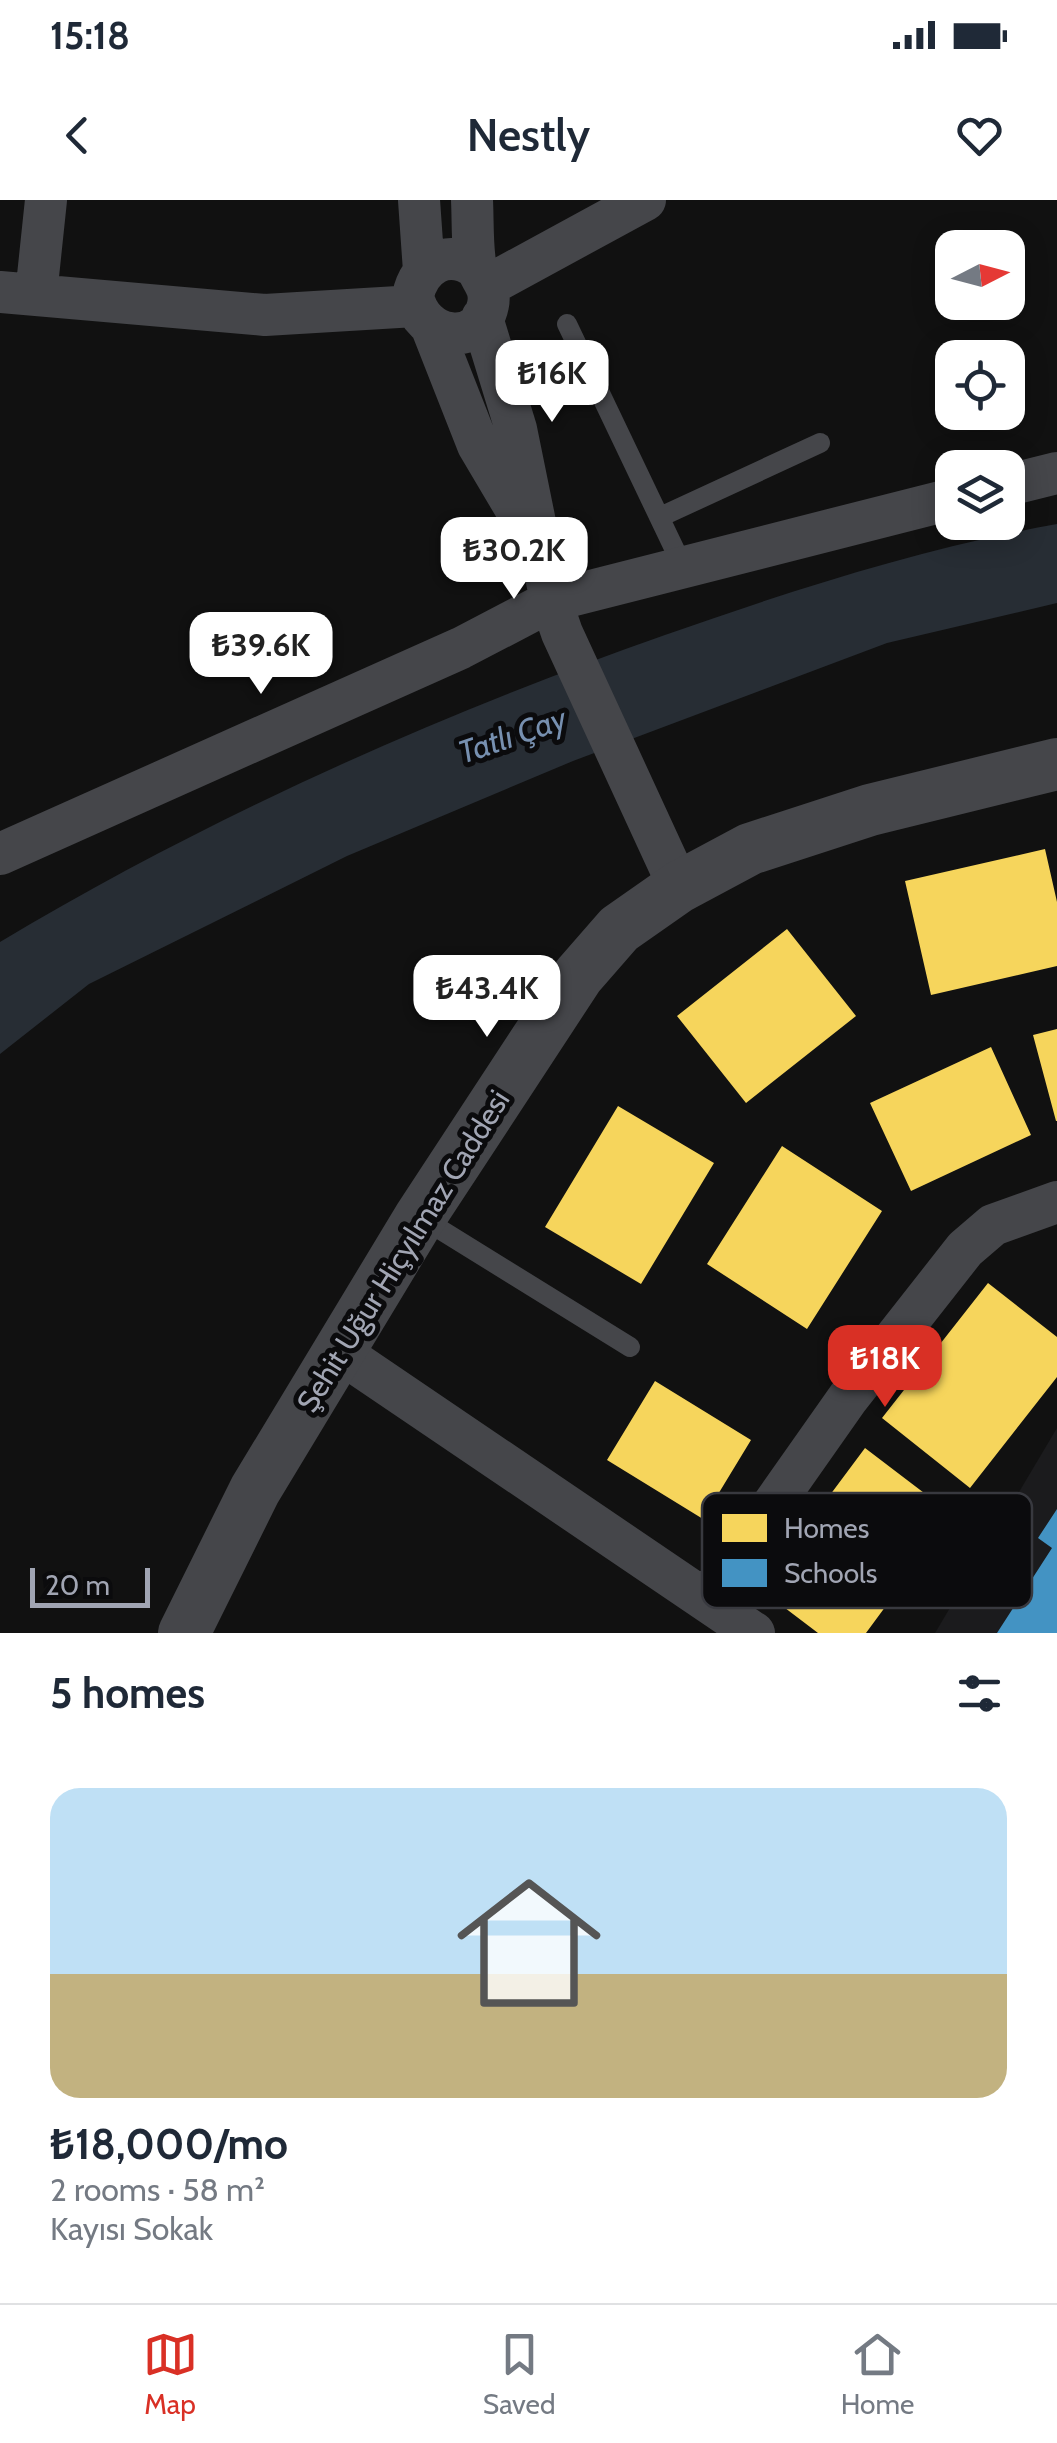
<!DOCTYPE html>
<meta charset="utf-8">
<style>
:root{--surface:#fff;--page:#f2f2f3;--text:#1f2937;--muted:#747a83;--line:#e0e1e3;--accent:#d93025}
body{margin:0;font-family:Cabin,sans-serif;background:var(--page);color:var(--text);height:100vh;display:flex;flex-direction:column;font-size:38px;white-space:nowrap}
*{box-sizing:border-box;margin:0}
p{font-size:32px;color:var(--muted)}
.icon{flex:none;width:55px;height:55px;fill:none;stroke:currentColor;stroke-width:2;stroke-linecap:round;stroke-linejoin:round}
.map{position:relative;height:1433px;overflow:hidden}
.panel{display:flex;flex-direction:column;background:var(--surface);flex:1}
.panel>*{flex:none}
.needle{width:65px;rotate:84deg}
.buttons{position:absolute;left:935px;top:30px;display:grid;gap:20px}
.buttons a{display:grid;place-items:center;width:90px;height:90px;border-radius:20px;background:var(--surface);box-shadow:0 5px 25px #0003;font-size:50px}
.scale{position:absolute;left:30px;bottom:25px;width:120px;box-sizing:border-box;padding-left:10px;border:5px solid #a1a5b3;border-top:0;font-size:28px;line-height:35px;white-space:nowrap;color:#a1a5b3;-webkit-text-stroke:8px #0b0b0d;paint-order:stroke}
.price{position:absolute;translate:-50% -85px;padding:0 22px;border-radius:20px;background:#fff;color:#222;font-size:32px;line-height:65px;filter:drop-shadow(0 2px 5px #0008)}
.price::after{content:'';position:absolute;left:50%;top:60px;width:30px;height:22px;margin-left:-15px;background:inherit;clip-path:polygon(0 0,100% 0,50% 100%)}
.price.on{background:var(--accent);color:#fff}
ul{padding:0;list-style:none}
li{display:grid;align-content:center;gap:20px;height:530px;padding:0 50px}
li+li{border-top:2px solid var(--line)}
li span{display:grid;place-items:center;height:310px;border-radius:30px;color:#555}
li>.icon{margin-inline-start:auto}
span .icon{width:180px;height:180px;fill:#fffc;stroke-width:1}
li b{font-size:42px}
h2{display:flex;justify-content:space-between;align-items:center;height:120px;padding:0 50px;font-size:42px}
.status{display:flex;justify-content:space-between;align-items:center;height:70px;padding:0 50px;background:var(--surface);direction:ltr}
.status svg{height:28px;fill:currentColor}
header{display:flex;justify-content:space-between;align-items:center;height:130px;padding:0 50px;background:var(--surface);font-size:45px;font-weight:600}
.tab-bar{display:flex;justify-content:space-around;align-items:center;height:140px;border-top:2px solid var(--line);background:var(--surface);font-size:28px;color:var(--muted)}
.tab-bar a{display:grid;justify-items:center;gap:5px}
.tab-bar .on{color:var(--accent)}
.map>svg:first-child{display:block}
</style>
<div class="status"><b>15:18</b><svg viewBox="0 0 49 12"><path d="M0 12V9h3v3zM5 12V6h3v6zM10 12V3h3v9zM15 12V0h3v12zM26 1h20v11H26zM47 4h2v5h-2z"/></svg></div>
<header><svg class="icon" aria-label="back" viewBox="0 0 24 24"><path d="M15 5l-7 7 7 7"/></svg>Nestly<svg class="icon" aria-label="heart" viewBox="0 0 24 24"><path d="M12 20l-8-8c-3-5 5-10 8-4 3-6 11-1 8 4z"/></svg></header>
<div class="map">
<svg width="1057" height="1433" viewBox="0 0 1057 1433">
<rect width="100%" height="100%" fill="#111"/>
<path fill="#1b1b1d" d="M1057,1228V1433H935Z"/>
<path fill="#272d34" d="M1057,324V403L887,443L573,561L347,656L89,784L0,854V742C209,617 435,516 665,435C793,390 923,348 1057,324Z"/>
<path fill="#f6d55c" d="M1045,649L1057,702V766L931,795L905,681Z
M787,729L856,816L746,903L677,816Z
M1057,829V921H1056L1033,835Z
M991,847L1031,935L911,991L870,903Z
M618,906L714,963L641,1084L545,1027Z
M782,946L882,1011L807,1129L707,1064Z
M988,1083L1057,1137V1177L970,1288L882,1218Z
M655,1181L751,1240L703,1319L607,1260Z
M865,1248L953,1315L866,1433H818L760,1389Z"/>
<path fill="#4393c3" d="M1057,1309V1433H997L1052,1348L1038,1338Z"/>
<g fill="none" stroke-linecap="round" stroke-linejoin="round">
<path stroke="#45464a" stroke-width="20" d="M567,124L683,367
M660,317L820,243
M420,1017L630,1147"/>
<path stroke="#45464a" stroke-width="42" d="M419,0L424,71
M472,0C473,20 472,42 475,62C478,78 492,85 488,105C479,149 421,139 413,96C419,65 447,48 475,67
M486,82L498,80L645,0
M0,92L265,115L415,106
M36,95L46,0
M482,118L516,229L551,401L562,433L679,687
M432,128L478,245L523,321
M1008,285L1057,273
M0,654L461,448L551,401L952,299
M338,1151L754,1433
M706,1400L848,1198L965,1049L993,1025L1057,1002"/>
<path stroke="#45464a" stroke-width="52" d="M184,1433L255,1290L420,1017L578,776L619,729L679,687L750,649L870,610L1057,564"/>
</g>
<g text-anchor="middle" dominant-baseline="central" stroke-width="10" stroke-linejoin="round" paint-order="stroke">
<g font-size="30" fill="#a1a5b3" stroke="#0b0b0d">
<text transform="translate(403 1051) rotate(-58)">Şehit Uğur Hiçyılmaz Caddesi</text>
</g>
<g font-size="32" font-style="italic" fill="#7790b0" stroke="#0b0b0d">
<text transform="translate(512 535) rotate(-19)">Tatlı Çay</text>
</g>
</g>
<rect x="702" y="1293" width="330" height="115" rx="15" fill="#0b0b0d" stroke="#38393f" stroke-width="2.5"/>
<rect x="722" y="1314" width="45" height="28" fill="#f6d55c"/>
<rect x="722" y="1359" width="45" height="28" fill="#4393c3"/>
<g font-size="28" fill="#a1a5b3">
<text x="784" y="1338">Homes</text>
<text x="784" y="1383">Schools</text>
</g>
</svg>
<div class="buttons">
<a><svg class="needle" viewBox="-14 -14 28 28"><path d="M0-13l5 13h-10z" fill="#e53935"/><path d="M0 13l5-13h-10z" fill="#747a83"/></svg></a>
<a><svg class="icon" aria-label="locate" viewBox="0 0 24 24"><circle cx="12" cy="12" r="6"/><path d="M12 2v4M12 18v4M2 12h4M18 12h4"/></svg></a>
<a><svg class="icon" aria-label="layers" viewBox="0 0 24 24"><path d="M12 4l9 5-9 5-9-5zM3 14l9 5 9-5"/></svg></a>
</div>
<div class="scale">20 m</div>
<b class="price" style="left:552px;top:225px">₺16K</b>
<b class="price" style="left:514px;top:402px">₺30.2K</b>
<b class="price" style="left:261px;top:497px">₺39.6K</b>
<b class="price" style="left:487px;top:840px">₺43.4K</b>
<b class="price on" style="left:885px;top:1210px">₺18K</b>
</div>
<section class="panel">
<h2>5 homes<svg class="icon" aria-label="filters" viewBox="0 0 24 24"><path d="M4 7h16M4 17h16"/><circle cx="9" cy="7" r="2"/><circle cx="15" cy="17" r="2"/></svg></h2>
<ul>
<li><span style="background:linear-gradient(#bfe0f5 60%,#c2b280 0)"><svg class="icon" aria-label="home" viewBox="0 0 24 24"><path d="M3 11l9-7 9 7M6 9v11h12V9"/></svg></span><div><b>₺18,000/mo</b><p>2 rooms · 58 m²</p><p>Kayısı Sokak</p></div></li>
</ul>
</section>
<nav class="tab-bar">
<a class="on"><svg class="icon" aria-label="map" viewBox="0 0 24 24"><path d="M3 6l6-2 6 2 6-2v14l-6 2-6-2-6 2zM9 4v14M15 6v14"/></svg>Map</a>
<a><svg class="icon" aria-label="saved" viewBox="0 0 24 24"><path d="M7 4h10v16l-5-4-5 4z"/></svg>Saved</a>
<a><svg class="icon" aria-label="home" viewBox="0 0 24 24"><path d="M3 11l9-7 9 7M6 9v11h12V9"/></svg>Home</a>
</nav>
